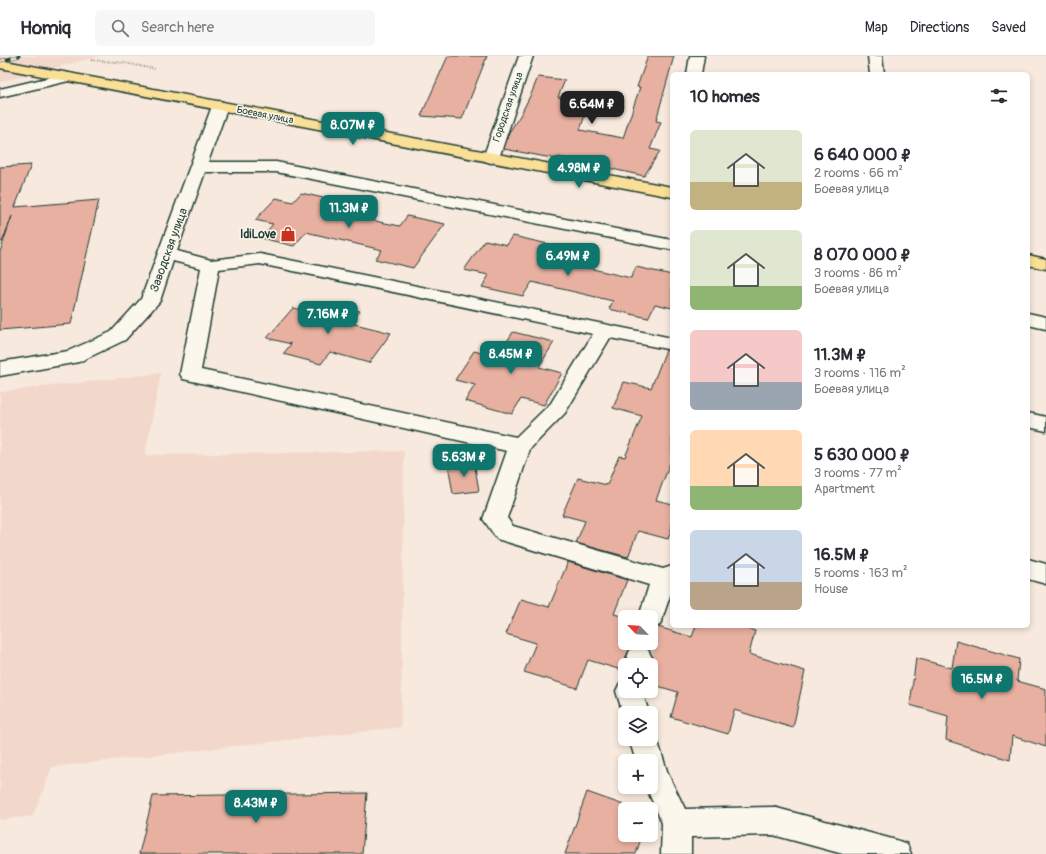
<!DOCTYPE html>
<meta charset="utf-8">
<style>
:root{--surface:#fff;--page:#f7f7f7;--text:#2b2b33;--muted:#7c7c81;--line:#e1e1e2;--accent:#0f766e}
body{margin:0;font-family:Pangolin,sans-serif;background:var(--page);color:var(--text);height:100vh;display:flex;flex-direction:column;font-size:15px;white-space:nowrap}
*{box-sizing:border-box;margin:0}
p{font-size:13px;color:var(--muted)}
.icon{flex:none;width:22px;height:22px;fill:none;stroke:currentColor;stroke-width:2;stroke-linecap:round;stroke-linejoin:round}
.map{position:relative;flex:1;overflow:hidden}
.sheet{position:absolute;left:670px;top:16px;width:360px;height:556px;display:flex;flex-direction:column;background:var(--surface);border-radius:6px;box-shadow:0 2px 6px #0003}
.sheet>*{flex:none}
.needle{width:26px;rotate:295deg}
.buttons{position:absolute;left:618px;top:554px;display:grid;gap:8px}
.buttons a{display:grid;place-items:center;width:40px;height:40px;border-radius:6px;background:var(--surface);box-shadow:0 2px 6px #0003;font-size:20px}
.price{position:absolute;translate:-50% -34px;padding:0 9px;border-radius:8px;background:var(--accent);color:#fff;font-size:13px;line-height:26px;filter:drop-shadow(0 1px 2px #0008)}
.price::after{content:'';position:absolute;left:50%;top:24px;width:12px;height:9px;margin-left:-6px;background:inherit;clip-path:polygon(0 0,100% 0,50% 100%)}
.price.current{background:#222;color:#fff}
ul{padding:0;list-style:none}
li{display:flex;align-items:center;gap:12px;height:100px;padding:0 20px}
li span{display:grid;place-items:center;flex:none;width:112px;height:80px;border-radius:6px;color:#555}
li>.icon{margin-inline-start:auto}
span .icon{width:48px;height:48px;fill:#fffc;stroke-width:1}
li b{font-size:17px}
h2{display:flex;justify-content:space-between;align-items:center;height:48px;padding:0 20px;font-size:17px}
header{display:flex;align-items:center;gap:24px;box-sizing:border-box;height:56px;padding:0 20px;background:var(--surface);border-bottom:1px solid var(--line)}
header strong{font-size:19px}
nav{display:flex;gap:22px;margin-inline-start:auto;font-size:14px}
.search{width:280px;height:36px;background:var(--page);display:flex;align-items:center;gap:10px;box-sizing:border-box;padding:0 14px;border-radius:6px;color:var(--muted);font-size:15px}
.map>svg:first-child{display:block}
</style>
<header>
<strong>Homiq</strong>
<div class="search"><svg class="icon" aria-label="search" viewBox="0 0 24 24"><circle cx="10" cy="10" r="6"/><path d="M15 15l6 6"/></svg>Search here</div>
<nav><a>Map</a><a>Directions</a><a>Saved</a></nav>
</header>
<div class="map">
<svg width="1046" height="798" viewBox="0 0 1046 798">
<rect width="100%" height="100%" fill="#f7e9dd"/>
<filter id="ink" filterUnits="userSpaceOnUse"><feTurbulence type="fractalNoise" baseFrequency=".025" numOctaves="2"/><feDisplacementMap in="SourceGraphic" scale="8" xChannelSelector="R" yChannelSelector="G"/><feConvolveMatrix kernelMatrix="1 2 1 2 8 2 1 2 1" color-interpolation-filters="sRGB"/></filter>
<g filter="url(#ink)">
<path fill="#f2d8cb" d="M0,0H100L0,26Z
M161,317L145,399L404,395L401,671L52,711L33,760L0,764V336Z"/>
<path fill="#e8b0a0" stroke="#1f3d34" d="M448,0H487L462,63L421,60Z
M648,0H674L656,65L661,66L650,93L660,95L644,120L558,101L557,103L504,93L510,75L521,58L532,36L538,21L565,24L558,41L590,44L580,74L623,82L640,31H637Z
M31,109L15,151L99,144L71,268L0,274V196L12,160L2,186H0V111Z
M301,137L337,145L328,155L380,166L400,170L407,160L445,168L413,212L375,203L382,194L306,176L294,190L261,182L273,168L255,164L276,142L293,146Z
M513,180L557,190L549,202L584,211L631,222L636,211L672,219V252L655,248L648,262L609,253L613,245L532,226L523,240L482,231L489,219L464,214L485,184L507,189Z
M321,246L360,255L351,267L391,277L369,307L330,296L321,308L283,298L291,288L267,282L293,252L312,256Z
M513,276L554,286L539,311L562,317L544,349L521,343L512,358L465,345L475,329L455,324L474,295L497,301Z
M666,294L672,295V402L656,444L672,448V471L668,483L638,475L628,501L576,487L585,465L562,459L578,422L607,429L619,400L625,401L642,360L613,352L624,326L651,332Z
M474,405L479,435L453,438L448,408Z
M568,506L627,524L614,558L625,561V587H651V573L658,571L692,581L696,570H739L755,575L749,598L805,615L793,672L734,654L728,678L671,661L678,636L651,628V610L653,601L648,593L639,590L629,593L623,608L625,615L588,604L577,632L524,616L536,587L506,578L521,543L549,551Z
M956,585L1019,603L1017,625L1046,633V691L1012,680L1010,704L946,684L948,660L910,649L916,602L952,612Z
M587,736L635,753H625V779H642L636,798H565Z
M367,737L362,798H139L153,740Z"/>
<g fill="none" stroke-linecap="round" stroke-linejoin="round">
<path stroke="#ccc7bb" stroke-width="26" stroke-dasharray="26 13" stroke-linecap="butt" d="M639,602L643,587"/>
<defs>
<path id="minor" d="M519,0H533L499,102L497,105L491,107L485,105L483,102Z
M690,0H704L701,18H687Z
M868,0H882L884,18H870Z
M68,17L73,18L75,21L73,24L0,41V33Z
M220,45L225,47L228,50L208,106H276L672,184V194L276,116H205L177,195L211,204L260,198L672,282V294L610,282L565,357L530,393L507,462L513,470L663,513L672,510V534L660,569L651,572V561H639L649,529L497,483L483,463L507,395L183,323L180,318L201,212L173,205L160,245L125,284L79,306L0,320V306L68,295L111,276L141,243L212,50L215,47ZM260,208L593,278L551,347L516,381L201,314L219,213Z
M1028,257L1046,261V273L1028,269Z
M1028,357L1046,361V375L1028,371Z
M1028,503L1046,508V528L1028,523Z
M639,591L648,594L652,602L650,609H625V611L624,609L630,594Z
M625,625V635H642L649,657H625V664L616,635L620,627Z
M651,674L657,683L668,718L685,753L773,751L896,784L907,788L911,798H843L773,779L691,781V798H661L662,767L646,731H651V705H636L629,683H651Z"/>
<path id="major" d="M0,4L672,131V141L0,12Z
M1028,199L1046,203V213L1028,209Z"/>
</defs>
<use href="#minor" stroke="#1f3d34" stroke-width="3"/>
<use href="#major" stroke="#1f3d34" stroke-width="3"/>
<path stroke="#1f3d34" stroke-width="2" stroke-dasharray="0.5 2" stroke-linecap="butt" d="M92,4L125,7L155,13"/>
<use href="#minor" fill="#fbf7ec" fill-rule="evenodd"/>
<use href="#major" fill="#fadf96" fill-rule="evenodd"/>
<defs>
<path id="rail" d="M0,5L19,0"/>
</defs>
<use href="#rail" stroke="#1f3d34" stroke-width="3"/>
<use href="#rail" stroke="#fbf7ec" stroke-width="2" stroke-dasharray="6" stroke-linecap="butt"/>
</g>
</g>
<defs>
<symbol id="shop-bare" viewBox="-9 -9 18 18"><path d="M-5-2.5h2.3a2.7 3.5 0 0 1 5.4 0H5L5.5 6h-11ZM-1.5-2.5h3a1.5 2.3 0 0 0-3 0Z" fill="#c8321e" stroke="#fbf7ec" stroke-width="2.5" paint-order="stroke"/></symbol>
</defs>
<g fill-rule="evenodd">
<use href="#shop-bare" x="277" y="167" width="22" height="22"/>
</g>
<g text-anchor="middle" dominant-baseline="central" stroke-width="3" stroke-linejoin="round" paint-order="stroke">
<g font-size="10" fill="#1f3d34" stroke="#fbf7ec">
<text transform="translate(508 51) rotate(-71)">Городская улица</text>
<text transform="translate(265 59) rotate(11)">Боевая улица</text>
</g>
<g font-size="12" font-weight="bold" fill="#1f3d34" stroke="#fbf7ec" text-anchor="end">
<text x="276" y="178">IdiLove</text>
</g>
<g font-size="12" fill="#1f3d34" stroke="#fbf7ec">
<text transform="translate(169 194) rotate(-70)">Заводская улица</text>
</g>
</g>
</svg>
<div class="buttons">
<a><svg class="needle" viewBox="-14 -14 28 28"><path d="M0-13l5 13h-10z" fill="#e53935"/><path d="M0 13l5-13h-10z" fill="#7c7c81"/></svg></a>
<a><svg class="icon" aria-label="locate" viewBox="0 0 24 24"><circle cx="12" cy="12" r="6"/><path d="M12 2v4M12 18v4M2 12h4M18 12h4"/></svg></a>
<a><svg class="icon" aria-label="layers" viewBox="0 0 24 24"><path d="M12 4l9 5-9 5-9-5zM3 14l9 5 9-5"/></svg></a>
<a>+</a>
<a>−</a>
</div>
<b class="price current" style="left:592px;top:69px">6.64M ₽</b>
<b class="price" style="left:353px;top:90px">8.07M ₽</b>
<b class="price" style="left:579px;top:133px">4.98M ₽</b>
<b class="price" style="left:349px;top:173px">11.3M ₽</b>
<b class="price" style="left:568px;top:221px">6.49M ₽</b>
<b class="price" style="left:328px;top:279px">7.16M ₽</b>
<b class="price" style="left:511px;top:319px">8.45M ₽</b>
<b class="price" style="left:464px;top:422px">5.63M ₽</b>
<b class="price" style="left:982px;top:644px">16.5M ₽</b>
<b class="price" style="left:256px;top:768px">8.43M ₽</b>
<section class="sheet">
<h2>10 homes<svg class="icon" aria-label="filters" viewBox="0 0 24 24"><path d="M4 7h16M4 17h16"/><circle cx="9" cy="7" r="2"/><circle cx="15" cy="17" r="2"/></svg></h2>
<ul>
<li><span style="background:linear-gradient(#dfe7d0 65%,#c2b280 0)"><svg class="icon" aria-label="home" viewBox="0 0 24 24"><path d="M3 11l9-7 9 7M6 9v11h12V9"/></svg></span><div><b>6 640 000 ₽</b><p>2 rooms · 66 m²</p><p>Боевая улица</p></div></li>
<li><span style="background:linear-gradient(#dfe7d0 70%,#8fb573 0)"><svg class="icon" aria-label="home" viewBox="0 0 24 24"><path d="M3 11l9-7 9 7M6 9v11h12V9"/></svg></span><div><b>8 070 000 ₽</b><p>3 rooms · 86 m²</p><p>Боевая улица</p></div></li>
<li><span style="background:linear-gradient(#f6c9c9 65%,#9aa5b1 0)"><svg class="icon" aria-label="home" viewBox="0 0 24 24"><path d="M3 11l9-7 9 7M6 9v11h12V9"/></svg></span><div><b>11.3M ₽</b><p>3 rooms · 116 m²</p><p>Боевая улица</p></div></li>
<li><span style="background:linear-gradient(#ffd9b3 70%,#8fb573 0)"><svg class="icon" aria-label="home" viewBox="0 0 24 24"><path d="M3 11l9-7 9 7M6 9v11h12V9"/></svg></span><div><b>5 630 000 ₽</b><p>3 rooms · 77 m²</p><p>Apartment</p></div></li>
<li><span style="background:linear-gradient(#c9d6e8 65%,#b9a48a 0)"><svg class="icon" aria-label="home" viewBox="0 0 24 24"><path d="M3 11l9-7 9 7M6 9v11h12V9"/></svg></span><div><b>16.5M ₽</b><p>5 rooms · 163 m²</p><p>House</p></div></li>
</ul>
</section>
</div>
